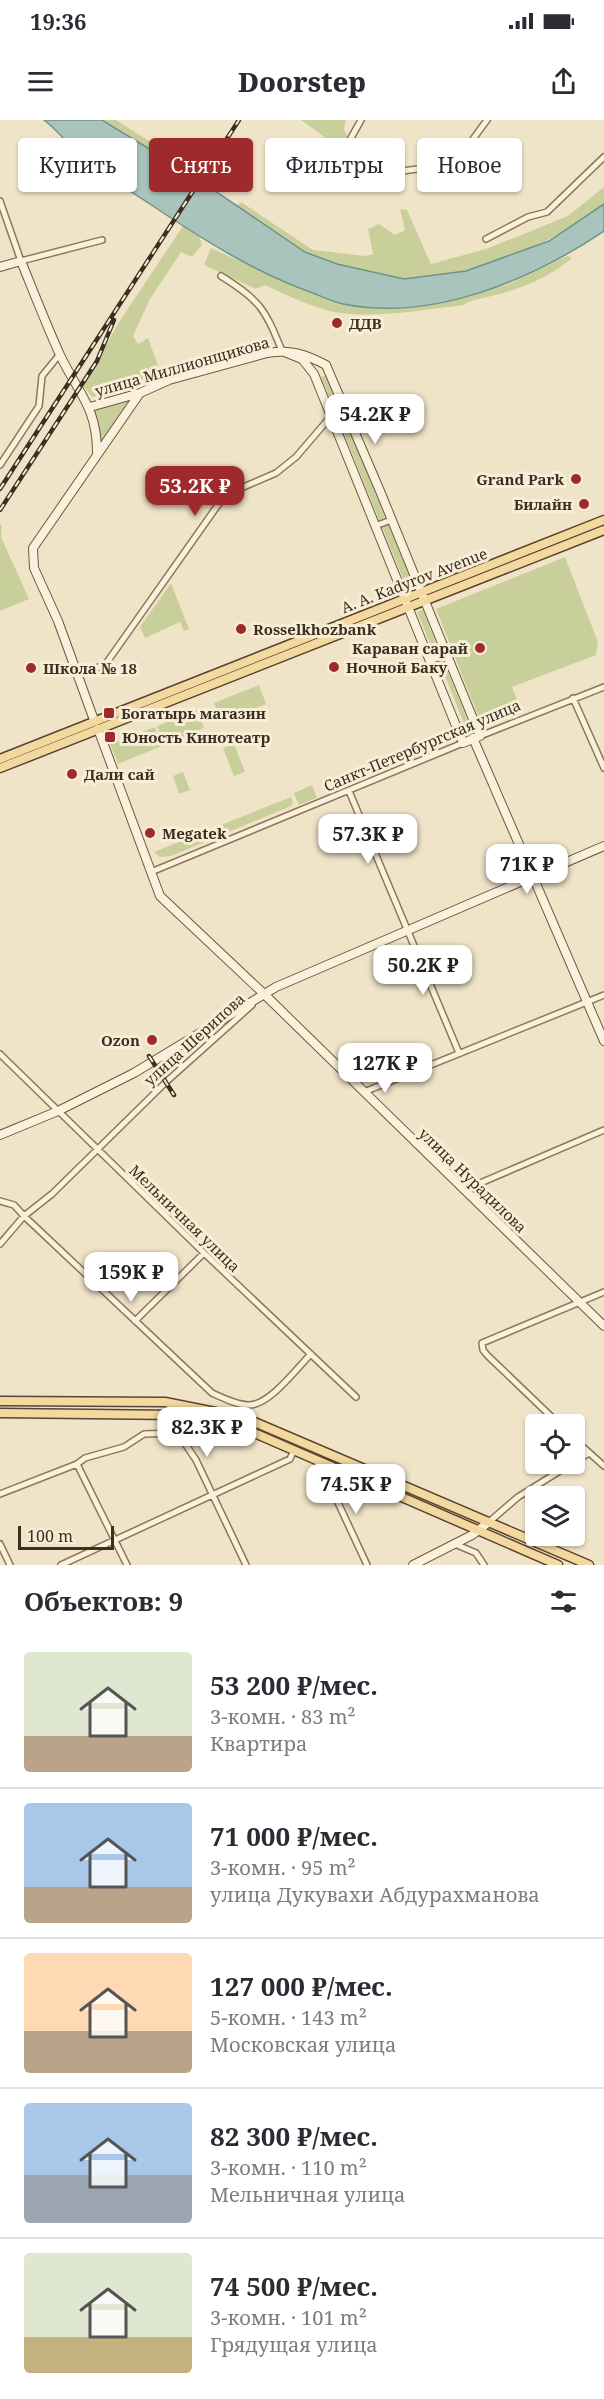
<!DOCTYPE html>
<html lang="ru">
<meta charset="utf-8">
<style>
:root{--surface:#fff;--page:#f2f2f3;--text:#2b2b33;--muted:#7c7c81;--line:#e1e1e2;--accent:#9e2a2b}
body{margin:0;font-family:"Noto Serif",serif;background:var(--page);color:var(--text);height:100vh;display:flex;flex-direction:column;font-size:22px;white-space:nowrap}
*{box-sizing:border-box;margin:0}
p{font-size:20px;color:var(--muted)}
.icon{flex:none;width:33px;height:33px;fill:none;stroke:currentColor;stroke-width:2;stroke-linecap:round;stroke-linejoin:round}
.map{position:relative;height:1445px;overflow:hidden}
.side{display:flex;flex-direction:column;background:var(--surface);flex:1}
.side>*{flex:none}
.guide{position:absolute;left:18px;top:18px;width:568px;height:54px;display:flex;gap:12px}
.controls{position:absolute;left:525px;top:1294px;display:grid;gap:12px}
.controls a{display:grid;place-items:center;width:60px;height:60px;border-radius:6px;background:var(--surface);box-shadow:0 2px 4px #0004;font-size:30px}
.scale{position:absolute;left:18px;bottom:15px;width:96px;box-sizing:border-box;padding-left:6px;border:3px solid #3d2e20;border-top:0;font-size:16px;line-height:21px;white-space:nowrap;color:#3d2e20;-webkit-text-stroke:4px #f7eed8;paint-order:stroke}
.price{position:absolute;translate:-50% -51px;padding:0 14px;border-radius:12px;background:#fff;color:#222;font-size:20px;line-height:39px;filter:drop-shadow(0 2px 3px #0008)}
.price::after{content:'';position:absolute;left:50%;top:36px;width:18px;height:14px;margin-left:-9px;background:inherit;clip-path:polygon(0 0,100% 0,50% 100%)}
.price.on{background:var(--accent);color:#fff}
ul{padding:0;list-style:none}
li{display:flex;align-items:center;gap:18px;height:150px;padding:0 24px}
li+li{border-top:2px solid var(--line)}
li span{display:grid;place-items:center;flex:none;width:168px;height:120px;border-radius:6px;color:#555}
li>.icon{margin-inline-start:auto}
span .icon{width:72px;height:72px;fill:#fffc;stroke-width:1}
li b{font-size:26px}
h2{display:flex;justify-content:space-between;align-items:center;height:72px;padding:0 24px;font-size:26px}
.pill{padding:0 21px;border-radius:6px;background:var(--surface);box-shadow:0 2px 4px #0004;font-size:21px;line-height:54px}
.pill.on{background:var(--accent);color:#fff}
.status{display:flex;justify-content:space-between;align-items:center;height:42px;padding:0 30px;background:var(--surface);direction:ltr}
.status svg{height:16px;fill:currentColor}
header{display:flex;justify-content:space-between;align-items:center;height:78px;padding:0 24px;background:var(--surface);font-size:27px;font-weight:800}
.map>svg:first-child{display:block}
</style>
<div class="status"><b>19:36</b><svg viewBox="0 0 49 12"><path d="M0 12V9h3v3zM5 12V6h3v6zM10 12V3h3v9zM15 12V0h3v12zM26 1h20v11H26zM47 4h2v5h-2z"/></svg></div>
<header><svg class="icon" aria-label="menu" viewBox="0 0 24 24"><path d="M4 6h16M4 12h16M4 18h16"/></svg>Doorstep<svg class="icon" aria-label="share" viewBox="0 0 24 24"><path d="M12 15V3M7 8l5-5 5 5M5 13v7h14v-7"/></svg></header>
<div class="map">
<svg width="604" height="1445" viewBox="0 0 604 1445">
<rect width="100%" height="100%" fill="#f0e4c8"/>
<path fill="#c9cf9b" d="M102,0H116L195,50L194,56Z
M301,0H346L344,9L348,17L340,28Z
M604,67V84C553,125 472,158 406,159C385,159 323,142 305,131C281,119 259,101 236,86L241,82L313,130L365,136L373,134L368,109L379,104L395,115L405,110L400,89L407,90L431,144L486,129L568,96Z
M183,106L199,116L202,125L192,137L181,132L150,179L133,216L138,224L148,218L161,254L108,270V274L92,277L83,265L121,199Z
M211,128L294,166L343,184L385,187L422,186L507,165L567,136L572,138C551,156 526,167 499,174C487,178 474,178 463,185C421,190 371,200 329,191C307,185 286,175 265,165L256,169L204,145Z
M327,255L339,285L333,287L321,257Z
M140,273L97,332L90,287Z
M346,301L385,397L379,400L340,303Z
M0,404L2,406L1,417L29,479L0,491Z
M389,404L415,468L408,471L382,407Z
M565,437L598,522L596,535L512,567L520,588L481,603L436,489Z
M171,463L189,509L184,511L180,502L145,518L140,507Z
M423,490L437,526L432,528L417,492Z
M443,540L471,609L467,611L439,541Z
M259,565L266,584L221,602L214,583Z
M197,590L204,608L165,625L157,606Z
M155,607L162,626L118,644L110,624Z
M234,624L245,652L234,656L223,628Z
M183,652L190,670L179,674L173,656Z
M312,665L317,678L299,685L294,673Z
M291,677L293,683L291,686L171,736L160,737L154,732Z"/>
<path fill="#a9c4bc" stroke="#6f938a" stroke-width="1.5" d="M44,0H102L187,52L305,132L337,144L404,159L466,151L549,121L604,84V111C531,160 433,202 343,184C333,182 323,177 313,173C254,152 202,119 150,84C130,71 109,58 90,44C73,31 61,13 44,0Z"/>
<g fill="none" stroke-linecap="round" stroke-linejoin="round">
<defs>
<path id="street" d="M327,61L440,46L457,41L487,0
M327,61L361,0
M0,81L21,141L102,120
M486,119L528,97L547,92L604,37
M221,156C260,180 265,189 282,231
M0,345L39,286L42,256L60,234
M375,406L391,400
M430,541L445,535
M77,554L105,545L225,375L276,353L296,337L332,295L346,288
M573,578L604,648
M480,616L604,567
M349,671L459,933
M151,752L463,623
M0,934L204,1133L356,1277
M364,972L604,875
M464,1070L604,1010
M0,1081L14,1085L24,1096L52,1074L166,962L252,885
M0,1124L24,1096L212,1273C223,1278 237,1285 249,1285C270,1285 297,1248 311,1234
M135,1201L204,1133
M560,1305L487,1235L483,1230L482,1223L604,1172
M574,1319L604,1346
M574,1342L589,1333
M77,1344L127,1445
M332,1345L327,1359L367,1445
M0,1374L77,1344L85,1338L124,1327L144,1314L178,1313L196,1340L246,1445
M489,1402L518,1377L571,1344
M0,1424L10,1445
M455,1424L476,1433L484,1445
M61,1445L290,1339L294,1330"/>
<path id="secondary" d="M0,147L21,141C34,173 46,204 60,235C78,273 97,287 97,332
M90,287L140,273L169,260L267,233C290,229 305,234 326,245L380,371L480,616L463,623L314,254L302,239L282,231
M94,600L58,501L34,448L33,428L140,273
M98,609L160,776L264,874L604,1206
M473,618L604,921
M0,1015L58,991L134,953L276,867L604,726
M413,1445L472,1415L489,1402"/>
<path id="primary" d="M0,639L604,400
M0,648L604,410
M0,1281L165,1282L245,1298L589,1445
M0,1293L178,1295L243,1308L558,1445"/>
</defs>
<use href="#street" stroke="#8d765c" stroke-width="8"/>
<use href="#secondary" stroke="#6f573f" stroke-width="10"/>
<use href="#primary" stroke="#5b4430" stroke-width="11"/>
<use href="#street" stroke="#faf1dc" stroke-width="5"/>
<use href="#secondary" stroke="#faf1dc" stroke-width="8"/>
<use href="#primary" stroke="#f3d9a0" stroke-width="8"/>
<defs>
<path id="rail" d="M0,369L239,0
M0,390L97,241L114,200
M149,936L174,975"/>
</defs>
<use href="#rail" stroke="#3d2e20" stroke-width="4.5"/>
<use href="#rail" stroke="#f7eed8" stroke-width="2" stroke-dasharray="7" stroke-linecap="butt"/>
</g>
<g fill="#9e2a2b" stroke="#f7eed8" stroke-width="2">
<circle cx="337" cy="203" r="6"/>
<circle cx="576" cy="359" r="6"/>
<circle cx="584" cy="384" r="6"/>
<circle cx="241" cy="509" r="6"/>
<circle cx="480" cy="528" r="6"/>
<circle cx="334" cy="547" r="6"/>
<circle cx="31" cy="548" r="6"/>
<rect x="103" y="587" width="12" height="12" rx="3"/>
<rect x="104" y="611" width="12" height="12" rx="3"/>
<circle cx="72" cy="654" r="6"/>
<circle cx="150" cy="713" r="6"/>
<circle cx="152" cy="920" r="6"/>
</g>
<g text-anchor="middle" dominant-baseline="central" stroke-width="6" stroke-linejoin="round" paint-order="stroke">
<g font-size="15" font-weight="bold" fill="#3d2e20" stroke="#f7eed8" text-anchor="start">
<text x="349" y="203">ДДВ</text>
<text x="564" y="359" text-anchor="end">Grand Park</text>
<text x="572" y="384" text-anchor="end">Билайн</text>
<text x="253" y="509">Rosselkhozbank</text>
<text x="468" y="528" text-anchor="end">Караван сарай</text>
<text x="346" y="547">Ночной Баку</text>
<text x="43" y="548">Школа № 18</text>
<text x="121" y="593">Богатырь магазин</text>
<text x="122" y="617">Юность Кинотеатр</text>
<text x="84" y="654">Дали сай</text>
<text x="162" y="713">Megatek</text>
<text x="140" y="920" text-anchor="end">Ozon</text>
</g>
<g font-size="15" fill="#3d2e20" stroke="#f7eed8">
<text transform="translate(182 246) rotate(-16)">улица Миллионщикова</text>
<text transform="translate(414 460) rotate(-21)">A. A. Kadyrov Avenue</text>
<text transform="translate(422 625) rotate(-23)">Санкт-Петербургская улица</text>
<text transform="translate(194 919) rotate(-42)">улица Шерипова</text>
<text transform="translate(473 1060) rotate(44)">улица Нурадилова</text>
<text transform="translate(185 1098) rotate(44)">Мельничная улица</text>
</g>
</g>
</svg>
<div class="controls">
<a><svg class="icon" aria-label="locate" viewBox="0 0 24 24"><circle cx="12" cy="12" r="6"/><path d="M12 2v4M12 18v4M2 12h4M18 12h4"/></svg></a>
<a><svg class="icon" aria-label="layers" viewBox="0 0 24 24"><path d="M12 4l9 5-9 5-9-5zM3 14l9 5 9-5"/></svg></a>
</div>
<div class="scale">100 m</div>
<b class="price" style="left:375px;top:325px">54.2K ₽</b>
<b class="price on" style="left:195px;top:397px">53.2K ₽</b>
<b class="price" style="left:368px;top:745px">57.3K ₽</b>
<b class="price" style="left:527px;top:775px">71K ₽</b>
<b class="price" style="left:423px;top:876px">50.2K ₽</b>
<b class="price" style="left:385px;top:974px">127K ₽</b>
<b class="price" style="left:131px;top:1183px">159K ₽</b>
<b class="price" style="left:207px;top:1338px">82.3K ₽</b>
<b class="price" style="left:356px;top:1395px">74.5K ₽</b>
<div class="guide">
<a class="pill">Купить</a>
<a class="pill on">Снять</a>
<a class="pill">Фильтры</a>
<a class="pill">Новое</a>
</div>
</div>
<section class="side">
<h2>Объектов: 9<svg class="icon" aria-label="filters" viewBox="0 0 24 24"><path d="M4 7h16M4 17h16"/><circle cx="9" cy="7" r="2"/><circle cx="15" cy="17" r="2"/></svg></h2>
<ul>
<li><span style="background:linear-gradient(#dfe7d0 70%,#b9a48a 0)"><svg class="icon" aria-label="home" viewBox="0 0 24 24"><path d="M3 11l9-7 9 7M6 9v11h12V9"/></svg></span><div><b>53 200 ₽/мес.</b><p>3-комн. · 83 m²</p><p>Квартира</p></div></li>
<li><span style="background:linear-gradient(#a9c7e8 70%,#b9a48a 0)"><svg class="icon" aria-label="home" viewBox="0 0 24 24"><path d="M3 11l9-7 9 7M6 9v11h12V9"/></svg></span><div><b>71 000 ₽/мес.</b><p>3-комн. · 95 m²</p><p>улица Дукувахи Абдурахманова</p></div></li>
<li><span style="background:linear-gradient(#ffd9b3 65%,#b9a48a 0)"><svg class="icon" aria-label="home" viewBox="0 0 24 24"><path d="M3 11l9-7 9 7M6 9v11h12V9"/></svg></span><div><b>127 000 ₽/мес.</b><p>5-комн. · 143 m²</p><p>Московская улица</p></div></li>
<li><span style="background:linear-gradient(#a9c7e8 60%,#9aa5b1 0)"><svg class="icon" aria-label="home" viewBox="0 0 24 24"><path d="M3 11l9-7 9 7M6 9v11h12V9"/></svg></span><div><b>82 300 ₽/мес.</b><p>3-комн. · 110 m²</p><p>Мельничная улица</p></div></li>
<li><span style="background:linear-gradient(#dfe7d0 70%,#c2b280 0)"><svg class="icon" aria-label="home" viewBox="0 0 24 24"><path d="M3 11l9-7 9 7M6 9v11h12V9"/></svg></span><div><b>74 500 ₽/мес.</b><p>3-комн. · 101 m²</p><p>Грядущая улица</p></div></li>
</ul>
</section>
